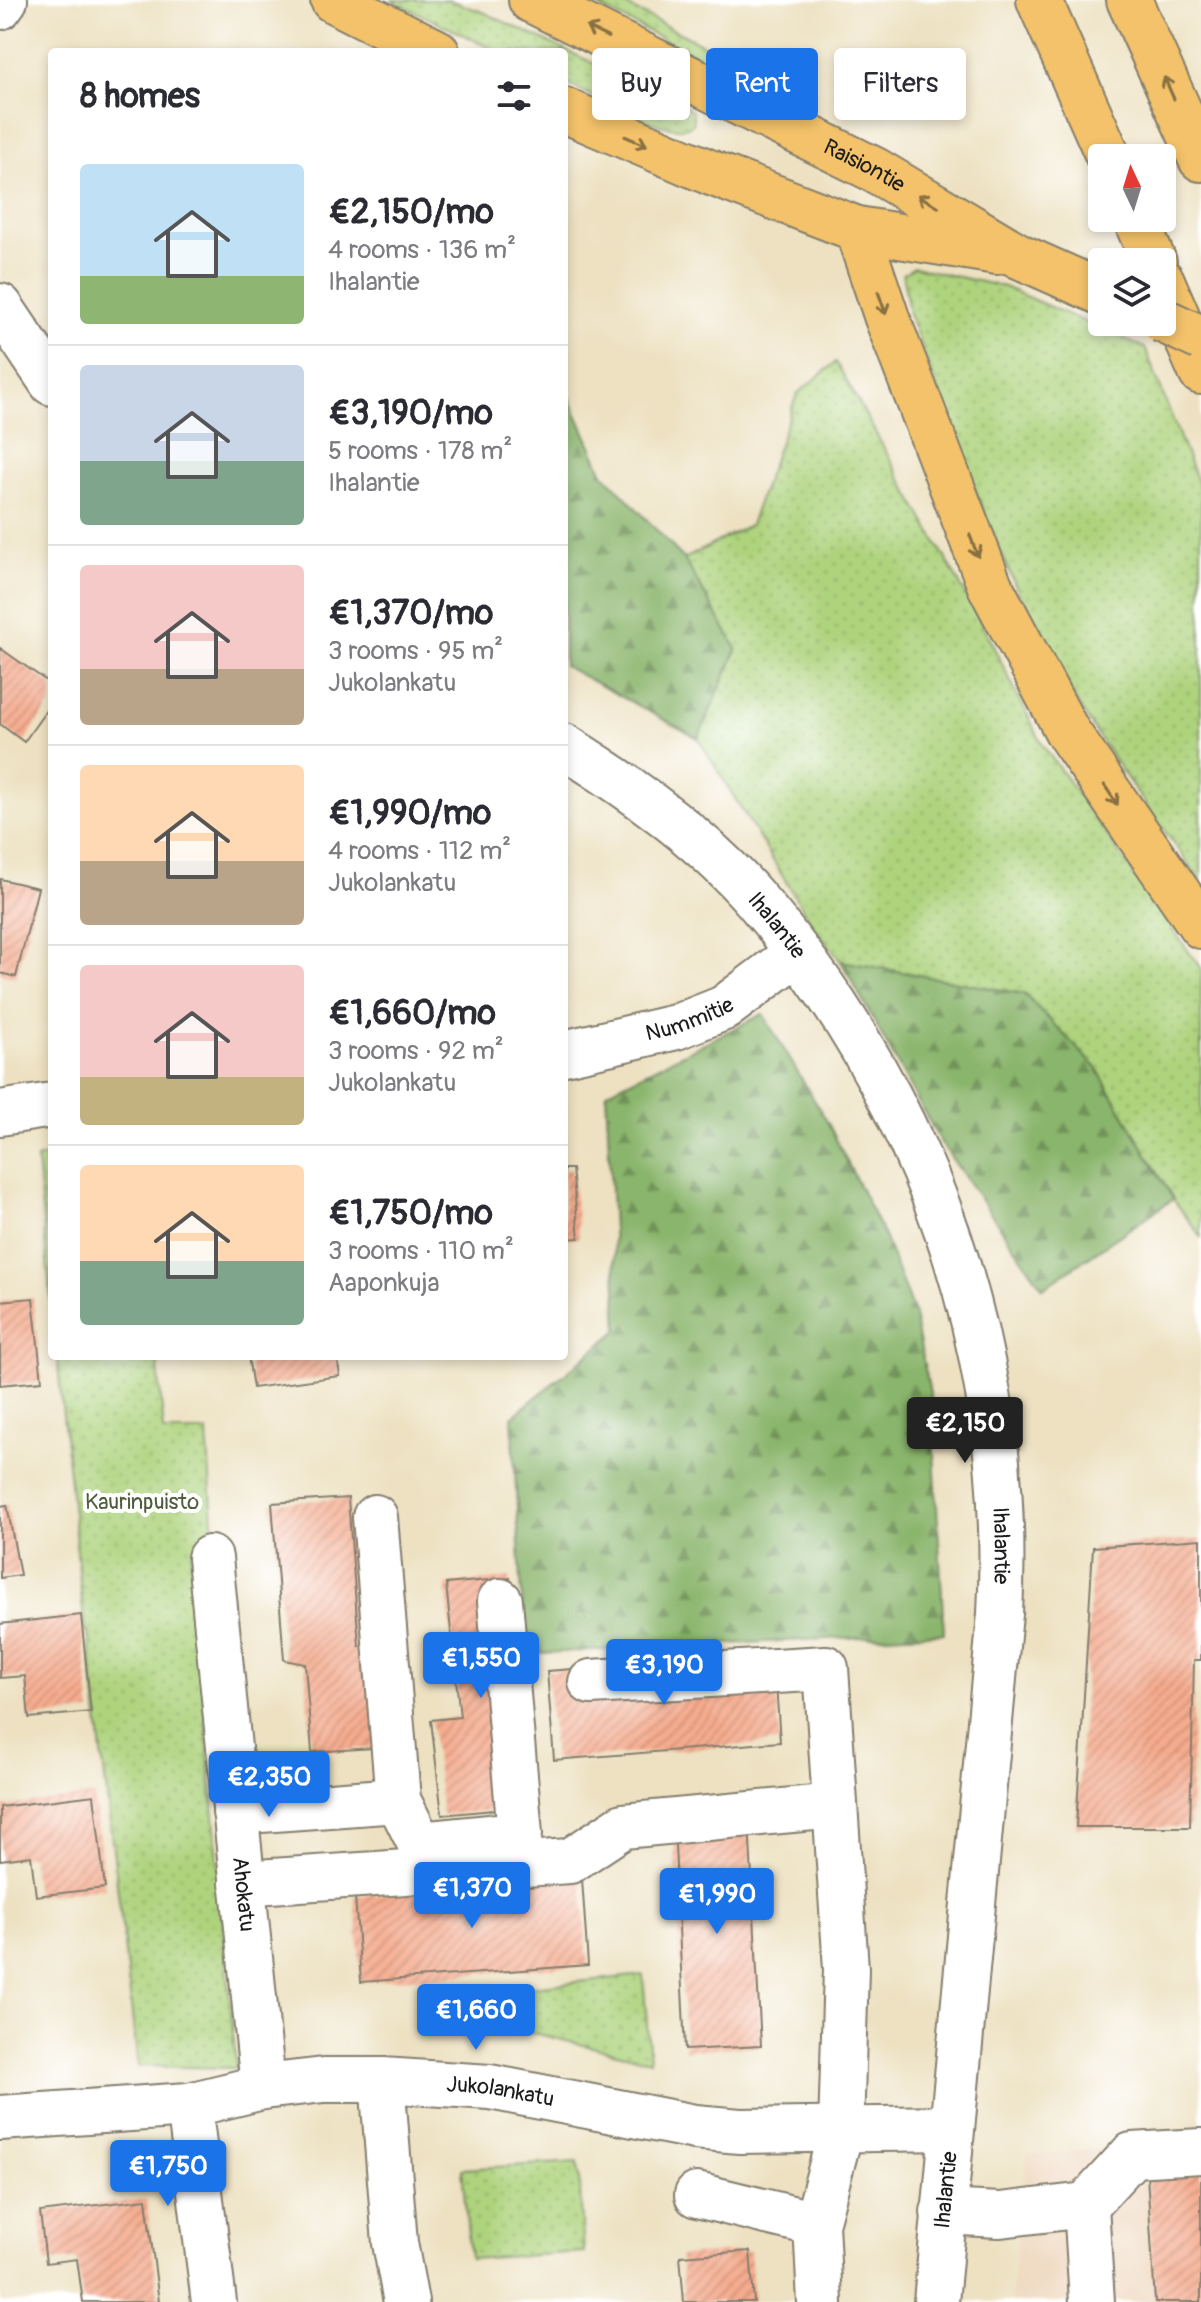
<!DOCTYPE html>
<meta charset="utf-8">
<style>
:root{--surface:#fff;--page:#f2f2f3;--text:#2b2b33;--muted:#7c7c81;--line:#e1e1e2;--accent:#1a73e8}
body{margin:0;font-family:Pangolin,sans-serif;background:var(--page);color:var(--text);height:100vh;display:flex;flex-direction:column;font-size:30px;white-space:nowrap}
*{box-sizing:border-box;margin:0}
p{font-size:26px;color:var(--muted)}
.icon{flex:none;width:44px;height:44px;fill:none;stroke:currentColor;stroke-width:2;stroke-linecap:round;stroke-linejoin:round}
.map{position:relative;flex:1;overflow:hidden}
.sheet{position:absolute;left:48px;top:48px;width:520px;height:1312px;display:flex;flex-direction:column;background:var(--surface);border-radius:8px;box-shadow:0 4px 12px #0003}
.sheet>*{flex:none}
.banner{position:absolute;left:592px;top:48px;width:488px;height:72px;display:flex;gap:16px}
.needle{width:52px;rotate:356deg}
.buttons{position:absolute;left:1088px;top:144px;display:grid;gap:16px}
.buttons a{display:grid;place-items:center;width:88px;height:88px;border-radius:8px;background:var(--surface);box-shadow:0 4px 12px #0003;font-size:40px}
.price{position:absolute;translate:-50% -68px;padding:0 18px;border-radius:8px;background:var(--accent);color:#fff;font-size:26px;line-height:52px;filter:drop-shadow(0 2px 4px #0008)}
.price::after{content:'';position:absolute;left:50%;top:48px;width:24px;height:18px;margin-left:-12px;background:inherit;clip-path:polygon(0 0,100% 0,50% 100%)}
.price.current{background:#222;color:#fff}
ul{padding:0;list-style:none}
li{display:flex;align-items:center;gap:24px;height:200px;padding:0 32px}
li+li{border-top:2px solid var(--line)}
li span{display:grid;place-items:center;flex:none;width:224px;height:160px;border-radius:8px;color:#555}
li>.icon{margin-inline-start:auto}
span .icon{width:96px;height:96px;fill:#fffc;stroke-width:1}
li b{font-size:34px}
h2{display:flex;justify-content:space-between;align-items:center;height:96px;padding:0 32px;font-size:34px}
.chip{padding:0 28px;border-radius:8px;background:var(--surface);box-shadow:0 4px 12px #0003;font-size:28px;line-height:72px}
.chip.current{background:var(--accent);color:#fff}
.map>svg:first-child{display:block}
</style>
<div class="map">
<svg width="1201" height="2302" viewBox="0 0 1201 2302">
<defs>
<pattern id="grass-dots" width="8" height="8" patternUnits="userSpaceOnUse" patternTransform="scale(2)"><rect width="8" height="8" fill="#aed37d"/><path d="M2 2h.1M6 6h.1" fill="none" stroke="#95b56b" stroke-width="1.8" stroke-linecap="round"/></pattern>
<pattern id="forest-firs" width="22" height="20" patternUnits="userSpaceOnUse" patternTransform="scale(2)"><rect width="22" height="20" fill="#8ab56c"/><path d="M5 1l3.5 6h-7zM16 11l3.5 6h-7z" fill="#709258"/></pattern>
<pattern id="building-hatch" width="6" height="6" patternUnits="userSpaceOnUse" patternTransform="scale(2)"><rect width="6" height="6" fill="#f5ab8e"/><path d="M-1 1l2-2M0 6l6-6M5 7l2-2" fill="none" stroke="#d1937a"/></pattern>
</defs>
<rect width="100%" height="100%" fill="#fff"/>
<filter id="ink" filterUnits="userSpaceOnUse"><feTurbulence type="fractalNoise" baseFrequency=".0125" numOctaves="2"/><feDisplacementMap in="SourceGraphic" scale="16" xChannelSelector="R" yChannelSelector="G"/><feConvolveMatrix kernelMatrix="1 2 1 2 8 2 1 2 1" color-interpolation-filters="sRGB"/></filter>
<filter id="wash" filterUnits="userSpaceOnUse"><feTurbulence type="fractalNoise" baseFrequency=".006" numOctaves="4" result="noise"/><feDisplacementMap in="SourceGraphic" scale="32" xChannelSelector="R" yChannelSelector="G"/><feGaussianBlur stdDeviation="1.8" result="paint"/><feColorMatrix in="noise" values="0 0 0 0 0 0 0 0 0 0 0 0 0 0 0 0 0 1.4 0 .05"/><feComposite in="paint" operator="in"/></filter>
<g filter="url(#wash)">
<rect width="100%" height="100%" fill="#ede1c1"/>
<path fill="#eed6bb" d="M1201,2139V2302H1010L1027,2155Z"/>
<path fill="url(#grass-dots)" stroke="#65784c" stroke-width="2" d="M391,0H449L483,12L684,105L693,112V124C670,142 590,94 564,82V52H499Z
M586,0H615L725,56L721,59H702Z
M914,267L1004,287L1145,348L1201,492V881C1151,812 1099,743 1057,669C995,557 955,433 909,314L903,274Z
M836,362L982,624L1042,744L1201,969V1237L1173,1199L1096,1067L1024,994L841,961L815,929L698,738L737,649L684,559L750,525L797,394Z
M52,1154V1311L37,1159Z
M57,1356H157L164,1432H207L214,1536L191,1553L236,2068L138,2066L88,1631H85Z
M643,1975L650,2061L516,2029L512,1989Z
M578,2162L584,2252L470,2259L462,2169Z"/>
<path fill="url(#forest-firs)" stroke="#536844" stroke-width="2" d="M564,385L603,473L684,559L737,649L698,738L564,666Z
M841,961L1024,994L1096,1067L1173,1199L1043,1288L941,1143Z
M763,1014L829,1125L884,1236L913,1311L931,1398L944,1633L525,1654L512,1417L618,1330L606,1092Z"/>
<g id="blocks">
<path fill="url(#building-hatch)" d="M0,648L52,685V702L24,742L0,724Z
M0,879L38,888L16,977L0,973Z
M564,1169H572L579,1238L564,1239Z
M33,1298L42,1381L0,1385V1301Z
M248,1356H337L340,1376L253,1388Z
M348,1498L359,1646L382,1644L389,1747L312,1752L305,1664L284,1660L272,1503Z
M7,1505L20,1575L0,1578V1506Z
M1201,1539V1660H1194L1190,1827H1076L1093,1547Z
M510,1578L524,1717L504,1809L442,1815L431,1720L460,1717L446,1584Z
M81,1615L91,1712L29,1718L25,1676L0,1678V1624Z
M774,1654L780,1742L554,1760L547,1671Z
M94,1795L105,1888L36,1896L31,1856L0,1860V1807Z
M749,1822L761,2046L685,2050L674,1825Z
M582,1879L588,1965L361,1982L355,1896Z
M1201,2172V2302H1155L1147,2175Z
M146,2199L159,2302H83L77,2259L46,2263L40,2212Z
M750,2251L754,2302H684L680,2256Z"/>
</g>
</g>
<g filter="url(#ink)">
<use href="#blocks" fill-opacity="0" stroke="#847e6e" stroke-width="2"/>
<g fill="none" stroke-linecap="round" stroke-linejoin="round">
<defs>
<g id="minor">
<path d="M0,7L5,0"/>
<path d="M0,306L52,383"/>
<path id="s1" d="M564,746C632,788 704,839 757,901C928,1102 1014,1351 1000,1614L936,2302"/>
<path id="s2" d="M564,1053L676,1027L724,1008L797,953"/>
<path d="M0,1113L52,1105"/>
<path d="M375,1517L398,1800L420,1844L520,1834L500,1601"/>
<path id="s3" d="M210,1558L263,2087"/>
<path d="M591,1682L826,1668L846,1969L841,2130L816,2224L820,2302"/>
<path d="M235,1812L398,1800"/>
<path d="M242,1883L570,1861L623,1826L835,1806"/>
<path d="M382,2080L395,2243L406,2302"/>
<path d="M189,2105L214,2302"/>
<path id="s4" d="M0,2118L189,2105L263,2087L324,2080H382L490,2087L695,2127L740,2131L952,2128"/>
<path d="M697,2195L816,2224"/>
<path d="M1086,2205L1092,2302"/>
<path d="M943,2212L1000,2215L1086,2205L1132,2155L1201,2151"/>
</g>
<g id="major">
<path d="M333,0L437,52"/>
<path id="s5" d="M531,0L875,170L1019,256L1102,293"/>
<path d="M564,110L709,172L857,229L997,252"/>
</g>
<path id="highway" d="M1039,0L1109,158
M1129,0L1201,159
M1135,218L1154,262
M857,229L887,318L990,586L1067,731L1201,926
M1162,281L1201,372"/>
</defs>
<use href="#minor" stroke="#847e6e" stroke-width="48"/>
<use href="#major" stroke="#847e6e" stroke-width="48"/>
<use href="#highway" stroke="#847e6e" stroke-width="48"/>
<use href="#minor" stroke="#fff" stroke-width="44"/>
<use href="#major" stroke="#f3c26a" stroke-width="44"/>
<use href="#highway" stroke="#f3c26a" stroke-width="44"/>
<defs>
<path id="major-bridge" d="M1162,320L1201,338"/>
</defs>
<use href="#major-bridge" stroke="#847e6e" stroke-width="48" stroke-linecap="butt"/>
<use href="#major-bridge" stroke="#f3c26a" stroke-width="44"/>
</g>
<defs><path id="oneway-shaft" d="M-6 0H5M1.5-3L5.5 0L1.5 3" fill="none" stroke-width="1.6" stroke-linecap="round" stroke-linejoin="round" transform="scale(2)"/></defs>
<g stroke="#886f43">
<use href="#oneway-shaft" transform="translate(597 32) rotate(-154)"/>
<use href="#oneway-shaft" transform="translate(1169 88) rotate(-114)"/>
<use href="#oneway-shaft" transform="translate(636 141) rotate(23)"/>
<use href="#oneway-shaft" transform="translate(928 201) rotate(-149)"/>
<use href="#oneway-shaft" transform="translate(882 303) rotate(71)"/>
<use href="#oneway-shaft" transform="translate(974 546) rotate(69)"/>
<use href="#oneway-shaft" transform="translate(1111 795) rotate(56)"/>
</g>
</g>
<g text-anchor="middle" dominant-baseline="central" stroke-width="8" stroke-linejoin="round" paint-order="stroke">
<g font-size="22" fill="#1c1c1c" stroke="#fff">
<text stroke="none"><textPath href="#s5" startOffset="372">Raisiontie</textPath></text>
<text stroke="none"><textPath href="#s1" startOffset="280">Ihalantie</textPath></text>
<text stroke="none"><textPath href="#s2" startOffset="130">Nummitie</textPath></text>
<text stroke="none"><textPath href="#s1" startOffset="952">Ihalantie</textPath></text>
<text stroke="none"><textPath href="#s3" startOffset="338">Ahokatu</textPath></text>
<text stroke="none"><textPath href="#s4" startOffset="504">Jukolankatu</textPath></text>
<text transform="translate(946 2190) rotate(-84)">Ihalantie</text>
</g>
<g font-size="22" fill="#4f5c3e" stroke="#fff">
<text x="142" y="1502">Kaurinpuisto</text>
</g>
</g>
</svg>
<div class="buttons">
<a><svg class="needle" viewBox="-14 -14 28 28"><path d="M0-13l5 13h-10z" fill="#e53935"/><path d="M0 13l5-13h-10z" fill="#7c7c81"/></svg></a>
<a><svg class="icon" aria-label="layers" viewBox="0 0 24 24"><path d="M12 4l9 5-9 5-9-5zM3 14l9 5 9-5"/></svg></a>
</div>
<b class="price current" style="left:965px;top:1465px">€2,150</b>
<b class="price" style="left:481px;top:1700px">€1,550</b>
<b class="price" style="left:664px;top:1707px">€3,190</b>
<b class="price" style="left:269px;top:1819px">€2,350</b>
<b class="price" style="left:472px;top:1930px">€1,370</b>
<b class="price" style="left:717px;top:1936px">€1,990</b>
<b class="price" style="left:476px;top:2052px">€1,660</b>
<b class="price" style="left:168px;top:2208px">€1,750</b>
<div class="banner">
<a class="chip">Buy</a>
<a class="chip current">Rent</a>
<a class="chip">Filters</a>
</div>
<section class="sheet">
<h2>8 homes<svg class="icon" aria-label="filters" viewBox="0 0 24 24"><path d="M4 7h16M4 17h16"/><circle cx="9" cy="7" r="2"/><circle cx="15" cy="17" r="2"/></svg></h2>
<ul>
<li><span style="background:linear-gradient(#bfe0f5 70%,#8fb573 0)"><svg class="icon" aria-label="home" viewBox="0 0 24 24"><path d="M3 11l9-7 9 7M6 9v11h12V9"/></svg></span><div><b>€2,150/mo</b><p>4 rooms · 136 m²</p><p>Ihalantie</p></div></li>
<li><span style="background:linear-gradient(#c9d6e8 60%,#7fa58c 0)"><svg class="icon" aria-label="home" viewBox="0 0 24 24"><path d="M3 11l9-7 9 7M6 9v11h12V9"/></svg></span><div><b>€3,190/mo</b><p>5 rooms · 178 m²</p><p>Ihalantie</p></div></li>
<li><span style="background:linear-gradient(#f6c9c9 65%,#b9a48a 0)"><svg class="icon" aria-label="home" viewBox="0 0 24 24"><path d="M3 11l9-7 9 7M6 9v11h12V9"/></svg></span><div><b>€1,370/mo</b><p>3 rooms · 95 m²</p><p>Jukolankatu</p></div></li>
<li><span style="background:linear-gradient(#ffd9b3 60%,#b9a48a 0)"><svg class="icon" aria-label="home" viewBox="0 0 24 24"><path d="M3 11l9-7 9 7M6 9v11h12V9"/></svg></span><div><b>€1,990/mo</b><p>4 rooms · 112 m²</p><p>Jukolankatu</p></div></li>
<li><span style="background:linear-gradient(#f6c9c9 70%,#c2b280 0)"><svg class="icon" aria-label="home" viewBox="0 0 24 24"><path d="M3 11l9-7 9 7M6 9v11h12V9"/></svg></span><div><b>€1,660/mo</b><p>3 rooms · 92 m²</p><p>Jukolankatu</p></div></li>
<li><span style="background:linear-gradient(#ffd9b3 60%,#7fa58c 0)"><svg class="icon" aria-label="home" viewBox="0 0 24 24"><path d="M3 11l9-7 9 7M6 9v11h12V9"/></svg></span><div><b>€1,750/mo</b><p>3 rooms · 110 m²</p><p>Aaponkuja</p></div></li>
</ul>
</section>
</div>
